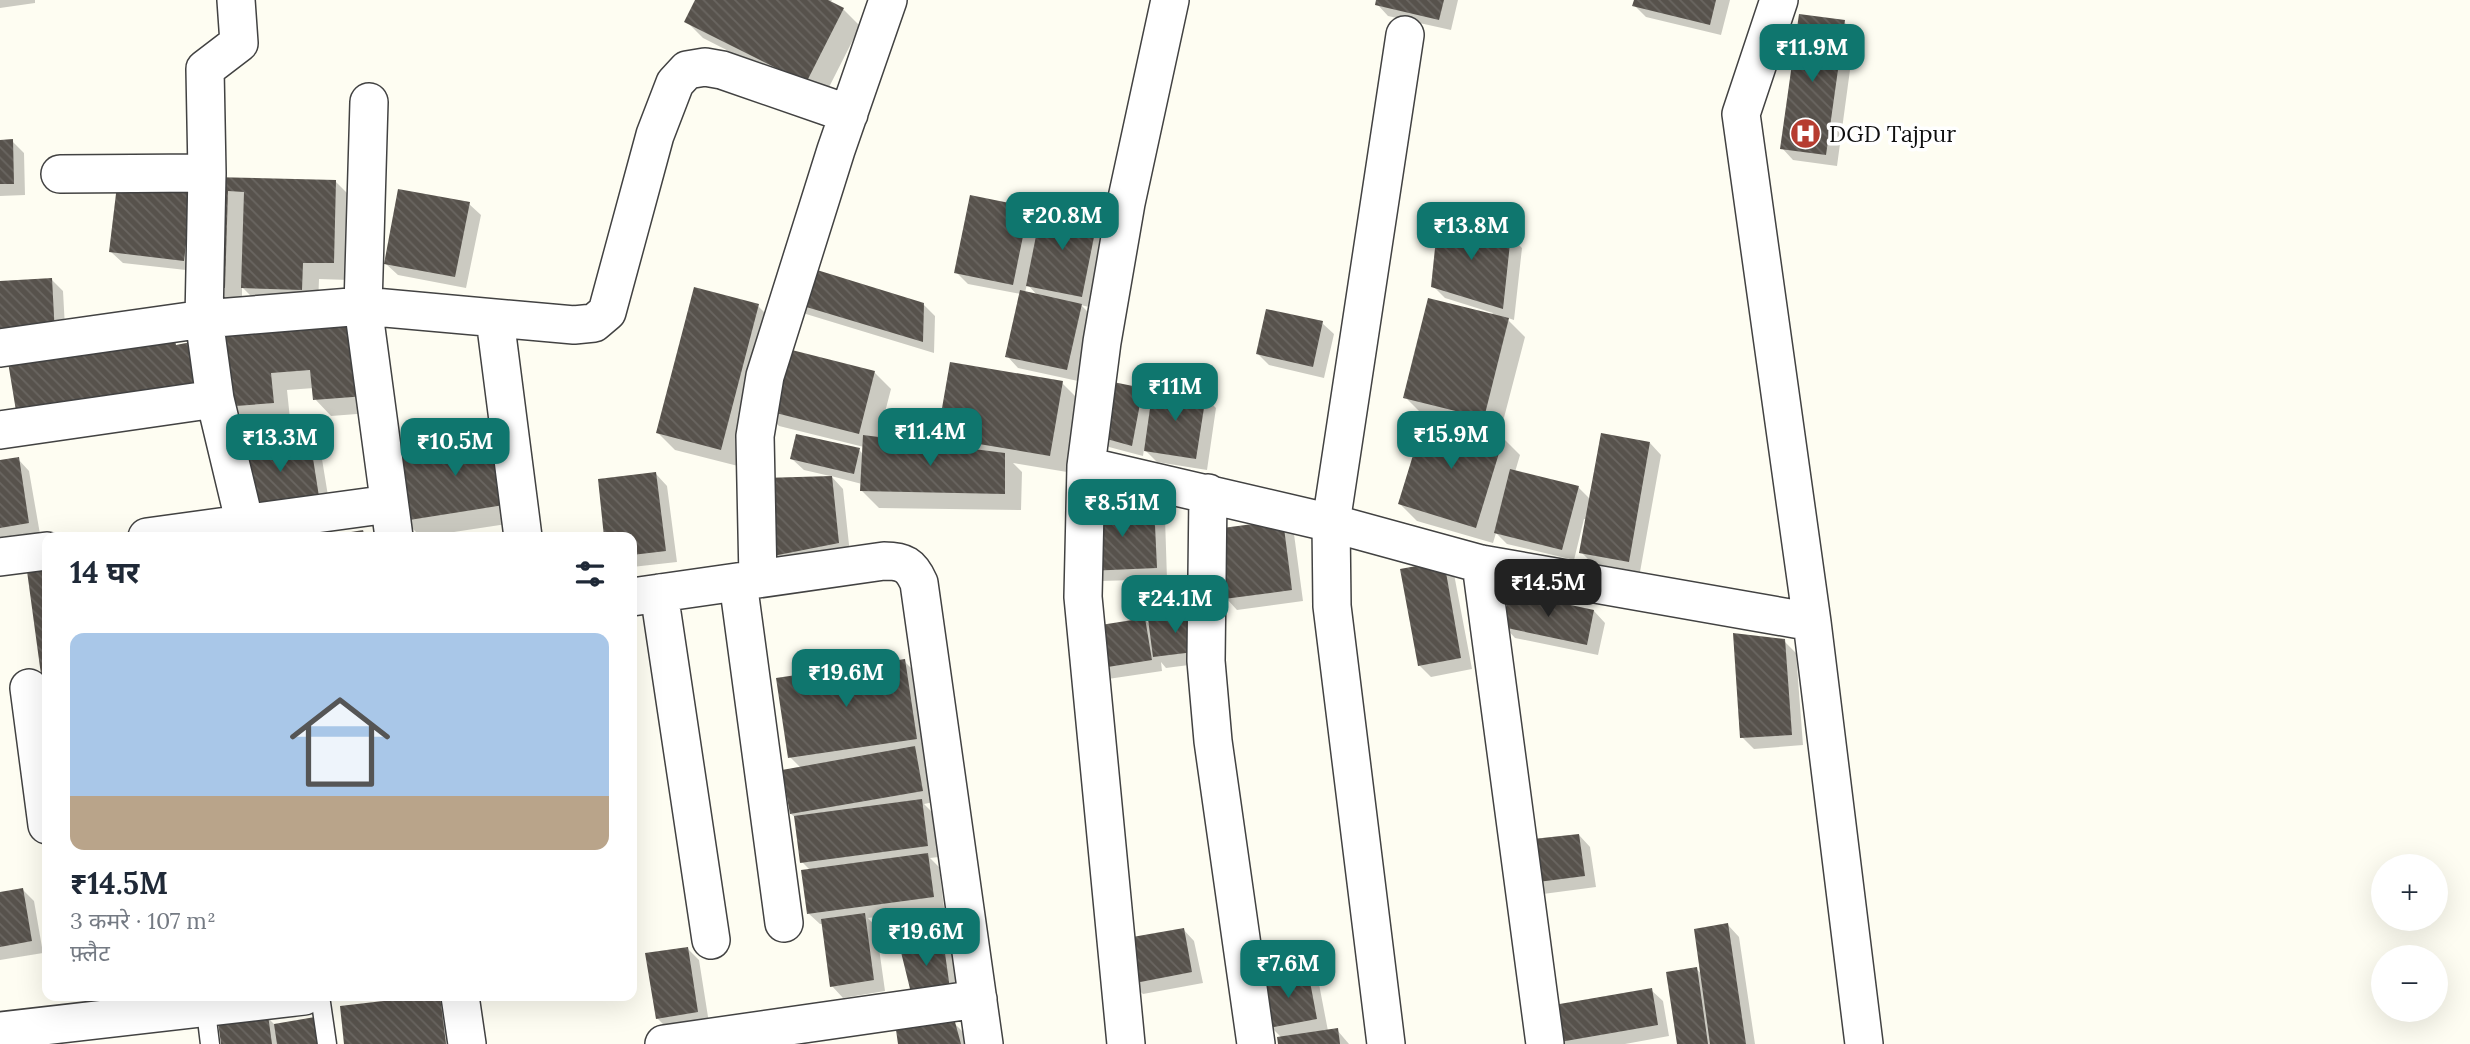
<!DOCTYPE html>
<html lang="hi">
<meta charset="utf-8">
<style>
:root{--surface:#fff;--page:#f6f6f7;--text:#1f2937;--muted:#747a83;--line:#e0e1e3;--accent:#0f766e}
body{margin:0;font-family:Lora,"Noto Sans Devanagari",serif;background:var(--page);color:var(--text);height:100vh;display:flex;flex-direction:column;font-size:26px;white-space:nowrap}
*{box-sizing:border-box;margin:0}
p{font-size:23px;color:var(--muted)}
.icon{flex:none;width:38px;height:38px;fill:none;stroke:currentColor;stroke-width:2;stroke-linecap:round;stroke-linejoin:round}
.map{position:relative;flex:1;overflow:hidden}
.panel{position:absolute;left:42px;top:532px;width:595px;height:469px;display:flex;flex-direction:column;background:var(--surface);border-radius:14px;box-shadow:0 7px 28px #0002}
.panel>*{flex:none}
.tools{position:absolute;left:2371px;top:854px;display:grid;gap:14px}
.tools a{display:grid;place-items:center;width:77px;height:77px;border-radius:50%;background:var(--surface);box-shadow:0 7px 28px #0002;font-size:35px}
.price{position:absolute;translate:-50% -60px;padding:0 16px;border-radius:14px;background:var(--accent);color:#fff;font-size:23px;line-height:46px;filter:drop-shadow(0 2px 4px #0008)}
.price::after{content:'';position:absolute;left:50%;top:42px;width:21px;height:16px;margin-left:-10px;background:inherit;clip-path:polygon(0 0,100% 0,50% 100%)}
.price.selected{background:#222;color:#fff}
ul{padding:0;list-style:none}
li{display:grid;align-content:center;gap:14px;height:371px;padding:0 28px}
li+li{border-top:2px solid var(--line)}
li span{display:grid;place-items:center;height:217px;border-radius:14px;color:#555}
li>.icon{margin-inline-start:auto}
span .icon{width:126px;height:126px;fill:#fffc;stroke-width:1}
li b{font-size:30px}
h2{display:flex;justify-content:space-between;align-items:center;height:84px;padding:0 28px;font-size:30px}
.map>svg:first-child{display:block}
</style>
<div class="map">
<svg width="2470" height="1044" viewBox="0 0 2470 1044">
<defs>
<pattern id="building-back-hatch" width="6" height="6" patternUnits="userSpaceOnUse" patternTransform="scale(1.75)"><rect width="6" height="6" fill="#57524c"/><path d="M-1 5l2 2M0 0l6 6M5-1l2 2" fill="none" stroke="#6a6661"/></pattern>
</defs>
<rect width="100%" height="100%" fill="#fefdf2"/>
<path fill="#0003" fill-rule="evenodd" d="M0,0H35V3L0,8Z
M696,0H832L830,3L843,9L860,26L823,99L703,38L686,21Z
M1378,0H1458L1451,30L1388,16L1377,4Z
M1636,0H1730L1721,35L1646,17L1634,5Z
M1844,22L1855,33L1837,166L1793,160L1782,148Z
M0,141H12L24,153L25,195L0,196Z
M213,179L335,181L352,198L350,280L319,279L318,306L260,305L242,287V304H228L211,287Z
M192,186L195,271L123,263L111,252Z
M469,204L481,215L466,288L398,275L386,264Z
M1028,209L1041,221L1097,219L1109,230L1093,308L1081,305L1093,317L1078,381L1018,368L1007,356L1021,294L968,284L956,272ZM1027,284L1038,296L1025,293Z
M1510,236L1522,248L1514,320L1505,317L1525,337L1500,433L1486,430L1485,433L1503,438L1520,455L1515,472L1578,487L1591,500L1650,443L1661,455L1640,572L1593,564L1581,552L1587,519H1584L1574,560L1507,544L1496,533L1493,543L1417,521L1400,504L1428,415L1422,414L1405,397L1493,313L1445,298L1433,286Z
M52,280L63,291L66,346L0,282Z
M795,303L923,304L935,316L934,353L806,314Z
M758,306L775,323L738,466L675,450L658,433Z
M360,321L383,412L331,416L315,399L314,388L287,390L290,419L240,424L223,407L218,331Z
M1322,323L1334,334L1324,378L1269,365L1258,354Z
M874,372L891,389L878,439L950,448L939,437L1062,383L1079,400L1067,472L1013,463L1022,472L1021,510L879,508L862,491V484L831,476L843,489L850,554L786,567L774,556L830,476L804,470L792,459L859,450L864,455V447L779,426L762,409Z
M1143,390L1153,400L1205,397L1216,408L1207,470L1157,462L1144,449L1143,456L1109,447L1097,435Z
M308,435L320,447L331,514L264,525Z
M394,454L533,520L421,537L404,520Z
M18,459L29,471L40,534L0,540V462Z
M656,474L667,486L677,562L632,567V537H606L599,481Z
M1153,506L1165,518L1167,579L1101,581L1089,570Z
M1283,522L1294,534L1303,601L1237,610L1226,598Z
M1443,563L1454,574L1472,669L1431,677L1419,665Z
M47,570V685L43,681L29,573Z
M1594,611L1605,623L1598,655L1515,638L1504,626Z
M1145,620L1151,626L1212,662L1166,668L1161,662L1162,671L1108,679L1097,668Z
M1784,641L1796,653L1803,745L1754,749L1742,737Z
M904,661L921,678L933,756L924,757L934,802L924,804L933,813L939,857L930,858L939,867L944,908L868,918L876,927L885,991L843,998L832,986L824,924H820L808,913L810,870L802,862L796,818L791,814L801,768L790,757Z
M1579,835L1590,847L1596,887L1543,894L1531,882Z
M23,890L34,901L43,953L0,960V893Z
M1728,925L1739,937L1755,1044H1679L1696,969L1702,974Z
M1183,929L1194,941L1203,983L1143,994L1131,983Z
M942,941L953,952L961,1000L925,1008Z
M687,948L699,960L709,1023L669,1030L657,1018Z
M1307,973L1319,984L1328,1031L1337,1030L1349,1044H1279L1282,1038L1271,1027Z
M1651,990L1663,1001L1669,1036L1625,1044H1557Z
M440,996L451,1007L455,1044H346L342,1008Z
M267,1017L276,1026L329,1044H222Z
M954,1023L966,1035L968,1044H900Z"/>
<path fill="url(#building-back-hatch)" d="M695,0H828L844,8L806,83L684,22Z
M1376,0H1444L1439,20L1375,5Z
M1634,0H1716L1710,25L1632,6Z
M1799,14L1845,20L1826,155L1780,149Z
M13,139L14,184H0V140Z
M118,177L193,185L184,261L109,252Z
M211,177L336,180L334,263H303L302,290L241,288L244,192L228,191L225,288H209Z
M398,189L470,202L455,277L384,264Z
M970,195L1029,207L1013,285L954,273Z
M1042,206L1098,217L1082,297L1026,286Z
M1438,219L1511,234L1503,309L1431,287Z
M804,266L924,303L923,342L793,303Z
M52,278L55,335L0,338V281Z
M694,287L759,304L721,450L656,433Z
M1020,290L1082,304L1067,370L1005,357Z
M1428,298L1509,318L1484,418L1403,398Z
M1266,309L1323,321L1313,367L1256,354Z
M360,319L366,396L313,400L310,370L271,373L274,403L222,407L216,329Z
M174,334L176,345L191,342L198,389L17,417L7,356Z
M776,346L875,371L859,434L760,409Z
M950,362L1063,381L1050,456L937,437Z
M1103,380L1143,388L1132,446L1096,436Z
M1153,387L1206,395L1196,459L1144,451Z
M1426,413L1504,437L1476,528L1398,504Z
M309,433L320,503L251,514L240,444Z
M1601,433L1650,442L1629,562L1579,553Z
M796,434L860,448L854,474L790,459Z
M507,435L517,503L403,521L392,452Z
M863,435L1005,453V494L860,491Z
M19,457L29,523L0,528V460Z
M1510,469L1579,486L1562,550L1494,533Z
M656,472L666,551L632,555V537H604L598,479Z
M832,476L839,543L773,556L763,478Z
M1154,504L1157,568L1087,571L1090,510Z
M1283,520L1292,590L1224,599L1215,529Z
M363,530L365,537H327V536Z
M1444,561L1461,658L1418,666L1400,569Z
M47,569V681L42,682L27,571Z
M1510,592L1594,610L1587,645L1502,627Z
M1196,612L1202,651L1153,657L1148,619Z
M1145,618L1152,660L1095,669L1088,627Z
M1733,633L1785,639L1792,735L1740,738Z
M905,659L917,739L788,758L776,678Z
M915,746L923,791L790,814L782,770Z
M922,799L928,846L800,863L794,816Z
M1579,834L1585,876L1530,883L1524,840Z
M928,853L934,897L807,914L801,870Z
M23,888L32,941L0,947V892Z
M865,913L874,980L830,987L821,919Z
M1728,923L1746,1044H1710L1694,929Z
M1184,928L1192,972L1130,984L1121,939Z
M943,939L950,989L912,997L900,948Z
M688,947L698,1012L656,1019L645,953Z
M1697,967L1708,1044H1677L1666,972Z
M1308,971L1317,1019L1269,1028L1260,980Z
M1652,988L1658,1025L1554,1043L1548,1006Z
M426,996H440L446,1044H344L340,1006Z
M268,1015L272,1044H221L218,1022Z
M315,1017L320,1044H277L274,1024Z
M955,1022L961,1044H898L896,1030Z
M1338,1028L1340,1044H1278L1277,1037Z"/>
<g fill="none" stroke-linecap="round" stroke-linejoin="round">
<defs>
<path id="service" d="M320,996L327,1044
M205,1003L210,1044"/>
<path id="minor" d="M236,0L239,43L205,69L207,173L204,319L215,399L245,524
M1779,0L1741,114L1812,622L1864,1044
M369,102L363,306L394,537
M60,174L207,173
M495,319L523,537
M0,348L204,319L363,306L574,325L594,323L607,312L655,135L675,83L687,70L705,67L722,70L849,114
M0,430L215,399
M1086,466L1331,523L1481,564L1812,622
M1208,493L1206,661L1213,741L1256,1044
M147,537L389,504
M0,557L47,551
M1481,564L1545,1044
M758,579L755,436L765,376L836,150L888,0
M738,582L784,923
M659,593L711,940
M632,597L884,561C904,561 911,565 919,583L984,1044
M29,688L47,825
M460,996L467,1044
M0,1031L304,996
M664,1044L978,999
M1126,1044L1083,597L1086,466L1102,342L1126,203L1170,0
M1386,1044L1332,606L1331,523L1405,35"/>
</defs>
<use href="#service" stroke="#424242" stroke-width="21"/>
<use href="#minor" stroke="#424242" stroke-width="40"/>
<use href="#service" stroke="#fff" stroke-width="18"/>
<use href="#minor" stroke="#fff" stroke-width="37"/>
</g>
<defs>
<symbol id="hospital-disc" viewBox="-11 -11 22 22"><circle r="9.5" fill="#b63c30" stroke="#fff"/><path d="M-5-5h3v3.5h4V-5h3V5h-3V1.5h-4V5h-3Z" fill="#fff"/></symbol>
</defs>
<g fill-rule="evenodd">
<use href="#hospital-disc" x="1788" y="116" width="35" height="35"/>
</g>
<g text-anchor="middle" dominant-baseline="central" stroke-width="7" stroke-linejoin="round" paint-order="stroke">
<g font-size="23" fill="#0f0f0f" stroke="#fff" text-anchor="start">
<text x="1829" y="133">DGD Tajpur</text>
</g>
</g>
</svg>
<div class="tools">
<a>+</a>
<a>−</a>
</div>
<b class="price" style="left:1812px;top:84px">₹11.9M</b>
<b class="price" style="left:1062px;top:252px">₹20.8M</b>
<b class="price" style="left:1471px;top:262px">₹13.8M</b>
<b class="price" style="left:1175px;top:423px">₹11M</b>
<b class="price" style="left:930px;top:468px">₹11.4M</b>
<b class="price" style="left:1451px;top:471px">₹15.9M</b>
<b class="price" style="left:280px;top:474px">₹13.3M</b>
<b class="price" style="left:455px;top:478px">₹10.5M</b>
<b class="price" style="left:1122px;top:539px">₹8.51M</b>
<b class="price selected" style="left:1548px;top:619px">₹14.5M</b>
<b class="price" style="left:1175px;top:635px">₹24.1M</b>
<b class="price" style="left:846px;top:709px">₹19.6M</b>
<b class="price" style="left:926px;top:968px">₹19.6M</b>
<b class="price" style="left:1288px;top:1000px">₹7.6M</b>
<section class="panel">
<h2>14 घर<svg class="icon" aria-label="filters" viewBox="0 0 24 24"><path d="M4 7h16M4 17h16"/><circle cx="9" cy="7" r="2"/><circle cx="15" cy="17" r="2"/></svg></h2>
<ul>
<li><span style="background:linear-gradient(#a9c7e8 75%,#b9a48a 0)"><svg class="icon" aria-label="home" viewBox="0 0 24 24"><path d="M3 11l9-7 9 7M6 9v11h12V9"/></svg></span><div><b>₹14.5M</b><p>3 कमरे · 107 m²</p><p>फ़्लैट</p></div></li>
</ul>
</section>
</div>
